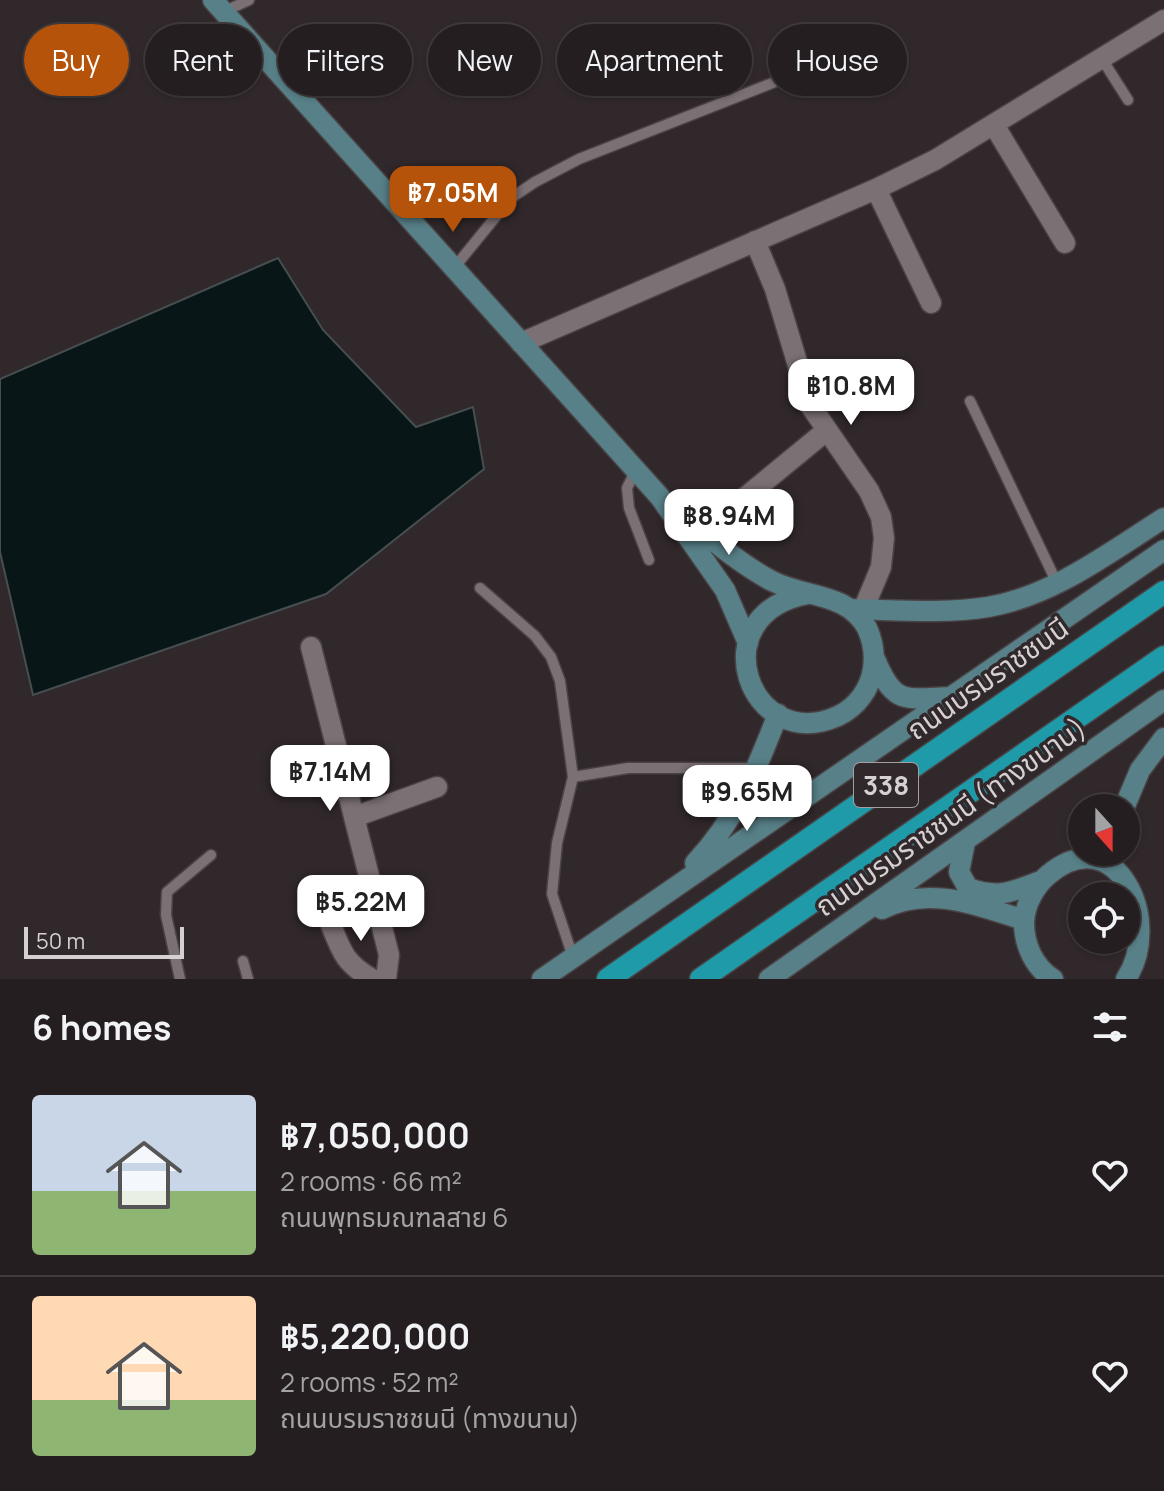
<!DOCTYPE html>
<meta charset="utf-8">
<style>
:root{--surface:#251e20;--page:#312b2d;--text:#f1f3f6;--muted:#a3a2a5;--line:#423c3e;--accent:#b45309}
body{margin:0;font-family:Manrope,"Noto Sans Thai",sans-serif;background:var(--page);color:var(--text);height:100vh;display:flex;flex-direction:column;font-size:30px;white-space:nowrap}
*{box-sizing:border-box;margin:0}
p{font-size:26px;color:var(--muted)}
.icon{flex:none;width:44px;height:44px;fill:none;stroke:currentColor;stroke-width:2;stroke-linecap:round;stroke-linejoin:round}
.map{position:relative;height:979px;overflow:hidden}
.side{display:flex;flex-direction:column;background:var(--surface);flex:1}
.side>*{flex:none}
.hud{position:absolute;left:24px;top:24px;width:1116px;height:72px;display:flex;gap:16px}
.needle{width:52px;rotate:159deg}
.fabs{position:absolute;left:1068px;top:794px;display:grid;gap:16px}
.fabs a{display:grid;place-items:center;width:72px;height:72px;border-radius:50%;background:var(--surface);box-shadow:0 2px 6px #0004,0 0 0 2px var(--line);font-size:40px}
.scale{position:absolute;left:24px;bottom:20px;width:160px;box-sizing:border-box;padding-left:8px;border:4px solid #d6d0d2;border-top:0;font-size:22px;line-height:28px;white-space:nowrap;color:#d6d0d2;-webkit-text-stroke:6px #31282b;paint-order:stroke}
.price{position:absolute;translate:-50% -68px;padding:0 18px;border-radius:16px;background:#fff;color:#222;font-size:26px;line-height:52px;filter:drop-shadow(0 2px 4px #0008)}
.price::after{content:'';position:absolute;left:50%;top:48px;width:24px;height:18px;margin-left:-12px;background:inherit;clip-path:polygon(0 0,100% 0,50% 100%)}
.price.current{background:var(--accent);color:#fff}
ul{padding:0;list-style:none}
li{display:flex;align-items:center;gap:24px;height:200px;padding:0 32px}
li+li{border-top:2px solid var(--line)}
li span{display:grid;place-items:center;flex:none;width:224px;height:160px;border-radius:8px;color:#555}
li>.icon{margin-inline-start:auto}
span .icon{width:96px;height:96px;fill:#fffc;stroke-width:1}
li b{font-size:34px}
h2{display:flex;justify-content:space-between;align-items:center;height:96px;padding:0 32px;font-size:34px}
.chip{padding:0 28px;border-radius:36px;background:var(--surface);box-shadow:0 2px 6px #0004,0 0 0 2px var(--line);font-size:28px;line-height:72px}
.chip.current{background:var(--accent);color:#fff}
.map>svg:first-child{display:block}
</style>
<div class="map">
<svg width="1164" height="979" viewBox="0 0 1164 979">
<rect width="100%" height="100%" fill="#31282b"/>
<path fill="#081618" stroke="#464e50" stroke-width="2" d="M278,258L323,330L416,427L473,407L484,469L326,594L33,695L0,552V379Z"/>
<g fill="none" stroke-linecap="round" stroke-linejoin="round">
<defs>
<path id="service" d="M223,12L249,0
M1102,59L1128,100
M454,268L511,198L535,182L579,159L785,78
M970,401L1057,583
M636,470L627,488L629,508L649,560
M480,588L535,636L551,657L560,681L573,777L557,843L552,894L573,957
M573,777L628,768H757
M243,961L248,979
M180,979L166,915L167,892L211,855"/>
<path id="minor" d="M994,125L1065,243
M876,189L931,303
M755,241L775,289L810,405L869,491L881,517L884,538L881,567L863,610
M521,343L876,189L935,160L1164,20
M703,532L826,431
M311,647L389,955L386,979
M354,817L437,787
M331,925C342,953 345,963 372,979"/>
<path id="secondary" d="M213,0L660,497L725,590L748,643
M679,513C709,537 738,563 772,581C805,598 847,592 867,628C873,641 875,655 873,669C870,689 857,707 838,716C749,756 699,614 808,594
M852,609C897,610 944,614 988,607C1053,596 1110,552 1164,518
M875,659C894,705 904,699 950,697
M1124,808L1140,770L1164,738
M965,842L959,872L968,888C999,899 1011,892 1041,881
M695,863C737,818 756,771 778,714
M882,909C929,885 976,905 1024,920
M542,979L1164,550
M769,979L1164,700
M1053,979C1034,967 1024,945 1024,922C1025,904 1035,886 1048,875C1116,818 1164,921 1126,979"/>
<path id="trunk" d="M608,979L1164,592
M701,979L1164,657"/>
</defs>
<use href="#service" stroke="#4a4345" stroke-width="13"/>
<use href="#minor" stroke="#4a4345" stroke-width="23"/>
<use href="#secondary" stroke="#4a4345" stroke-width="23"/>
<use href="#trunk" stroke="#4a4345" stroke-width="25"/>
<use href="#service" stroke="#7b7074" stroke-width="10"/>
<use href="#minor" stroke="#7b7074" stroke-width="20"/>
<use href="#secondary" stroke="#588088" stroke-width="20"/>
<use href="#trunk" stroke="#1e9aa8" stroke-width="22"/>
</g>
<g text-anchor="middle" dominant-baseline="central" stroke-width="7" stroke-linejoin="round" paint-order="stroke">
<rect fill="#31282b" stroke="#a49ea0" stroke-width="2" x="854" y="763" width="64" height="44" rx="6"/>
<g font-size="26" font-weight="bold" fill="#d6d0d2">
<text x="886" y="785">338</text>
</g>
<g font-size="28" fill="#d6d0d2" stroke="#31282b">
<text transform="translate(987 678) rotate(-35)">ถนนบรมราชชนนี</text>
<text transform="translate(950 816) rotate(-35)">ถนนบรมราชชนนี (ทางขนาน)</text>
</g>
</g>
</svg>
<div class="fabs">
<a><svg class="needle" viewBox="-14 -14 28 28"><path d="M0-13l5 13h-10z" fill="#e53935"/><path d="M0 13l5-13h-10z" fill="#a3a2a5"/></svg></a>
<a><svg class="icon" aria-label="locate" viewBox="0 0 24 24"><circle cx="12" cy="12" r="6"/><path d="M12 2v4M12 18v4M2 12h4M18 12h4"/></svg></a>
</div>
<div class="scale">50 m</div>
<b class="price current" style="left:453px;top:234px">฿7.05M</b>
<b class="price" style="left:851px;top:427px">฿10.8M</b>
<b class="price" style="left:729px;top:557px">฿8.94M</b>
<b class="price" style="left:330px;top:813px">฿7.14M</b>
<b class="price" style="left:747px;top:833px">฿9.65M</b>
<b class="price" style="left:361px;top:943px">฿5.22M</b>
<div class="hud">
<a class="chip current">Buy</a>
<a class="chip">Rent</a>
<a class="chip">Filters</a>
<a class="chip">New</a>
<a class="chip">Apartment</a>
<a class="chip">House</a>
</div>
</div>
<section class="side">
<h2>6 homes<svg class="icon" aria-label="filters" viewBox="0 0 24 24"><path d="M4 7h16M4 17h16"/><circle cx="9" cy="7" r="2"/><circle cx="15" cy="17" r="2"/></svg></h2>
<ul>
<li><span style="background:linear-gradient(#c9d6e8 60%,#8fb573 0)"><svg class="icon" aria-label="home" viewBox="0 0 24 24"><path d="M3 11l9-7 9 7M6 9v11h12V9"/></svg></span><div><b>฿7,050,000</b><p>2 rooms · 66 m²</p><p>ถนนพุทธมณฑลสาย 6</p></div><svg class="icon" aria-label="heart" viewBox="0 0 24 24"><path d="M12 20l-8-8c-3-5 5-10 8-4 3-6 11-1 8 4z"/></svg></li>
<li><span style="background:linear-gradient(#ffd9b3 65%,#8fb573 0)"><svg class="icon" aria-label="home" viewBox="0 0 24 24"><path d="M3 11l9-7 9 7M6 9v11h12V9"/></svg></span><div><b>฿5,220,000</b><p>2 rooms · 52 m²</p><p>ถนนบรมราชชนนี (ทางขนาน)</p></div><svg class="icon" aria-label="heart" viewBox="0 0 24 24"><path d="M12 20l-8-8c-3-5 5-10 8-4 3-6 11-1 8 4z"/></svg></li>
</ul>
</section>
